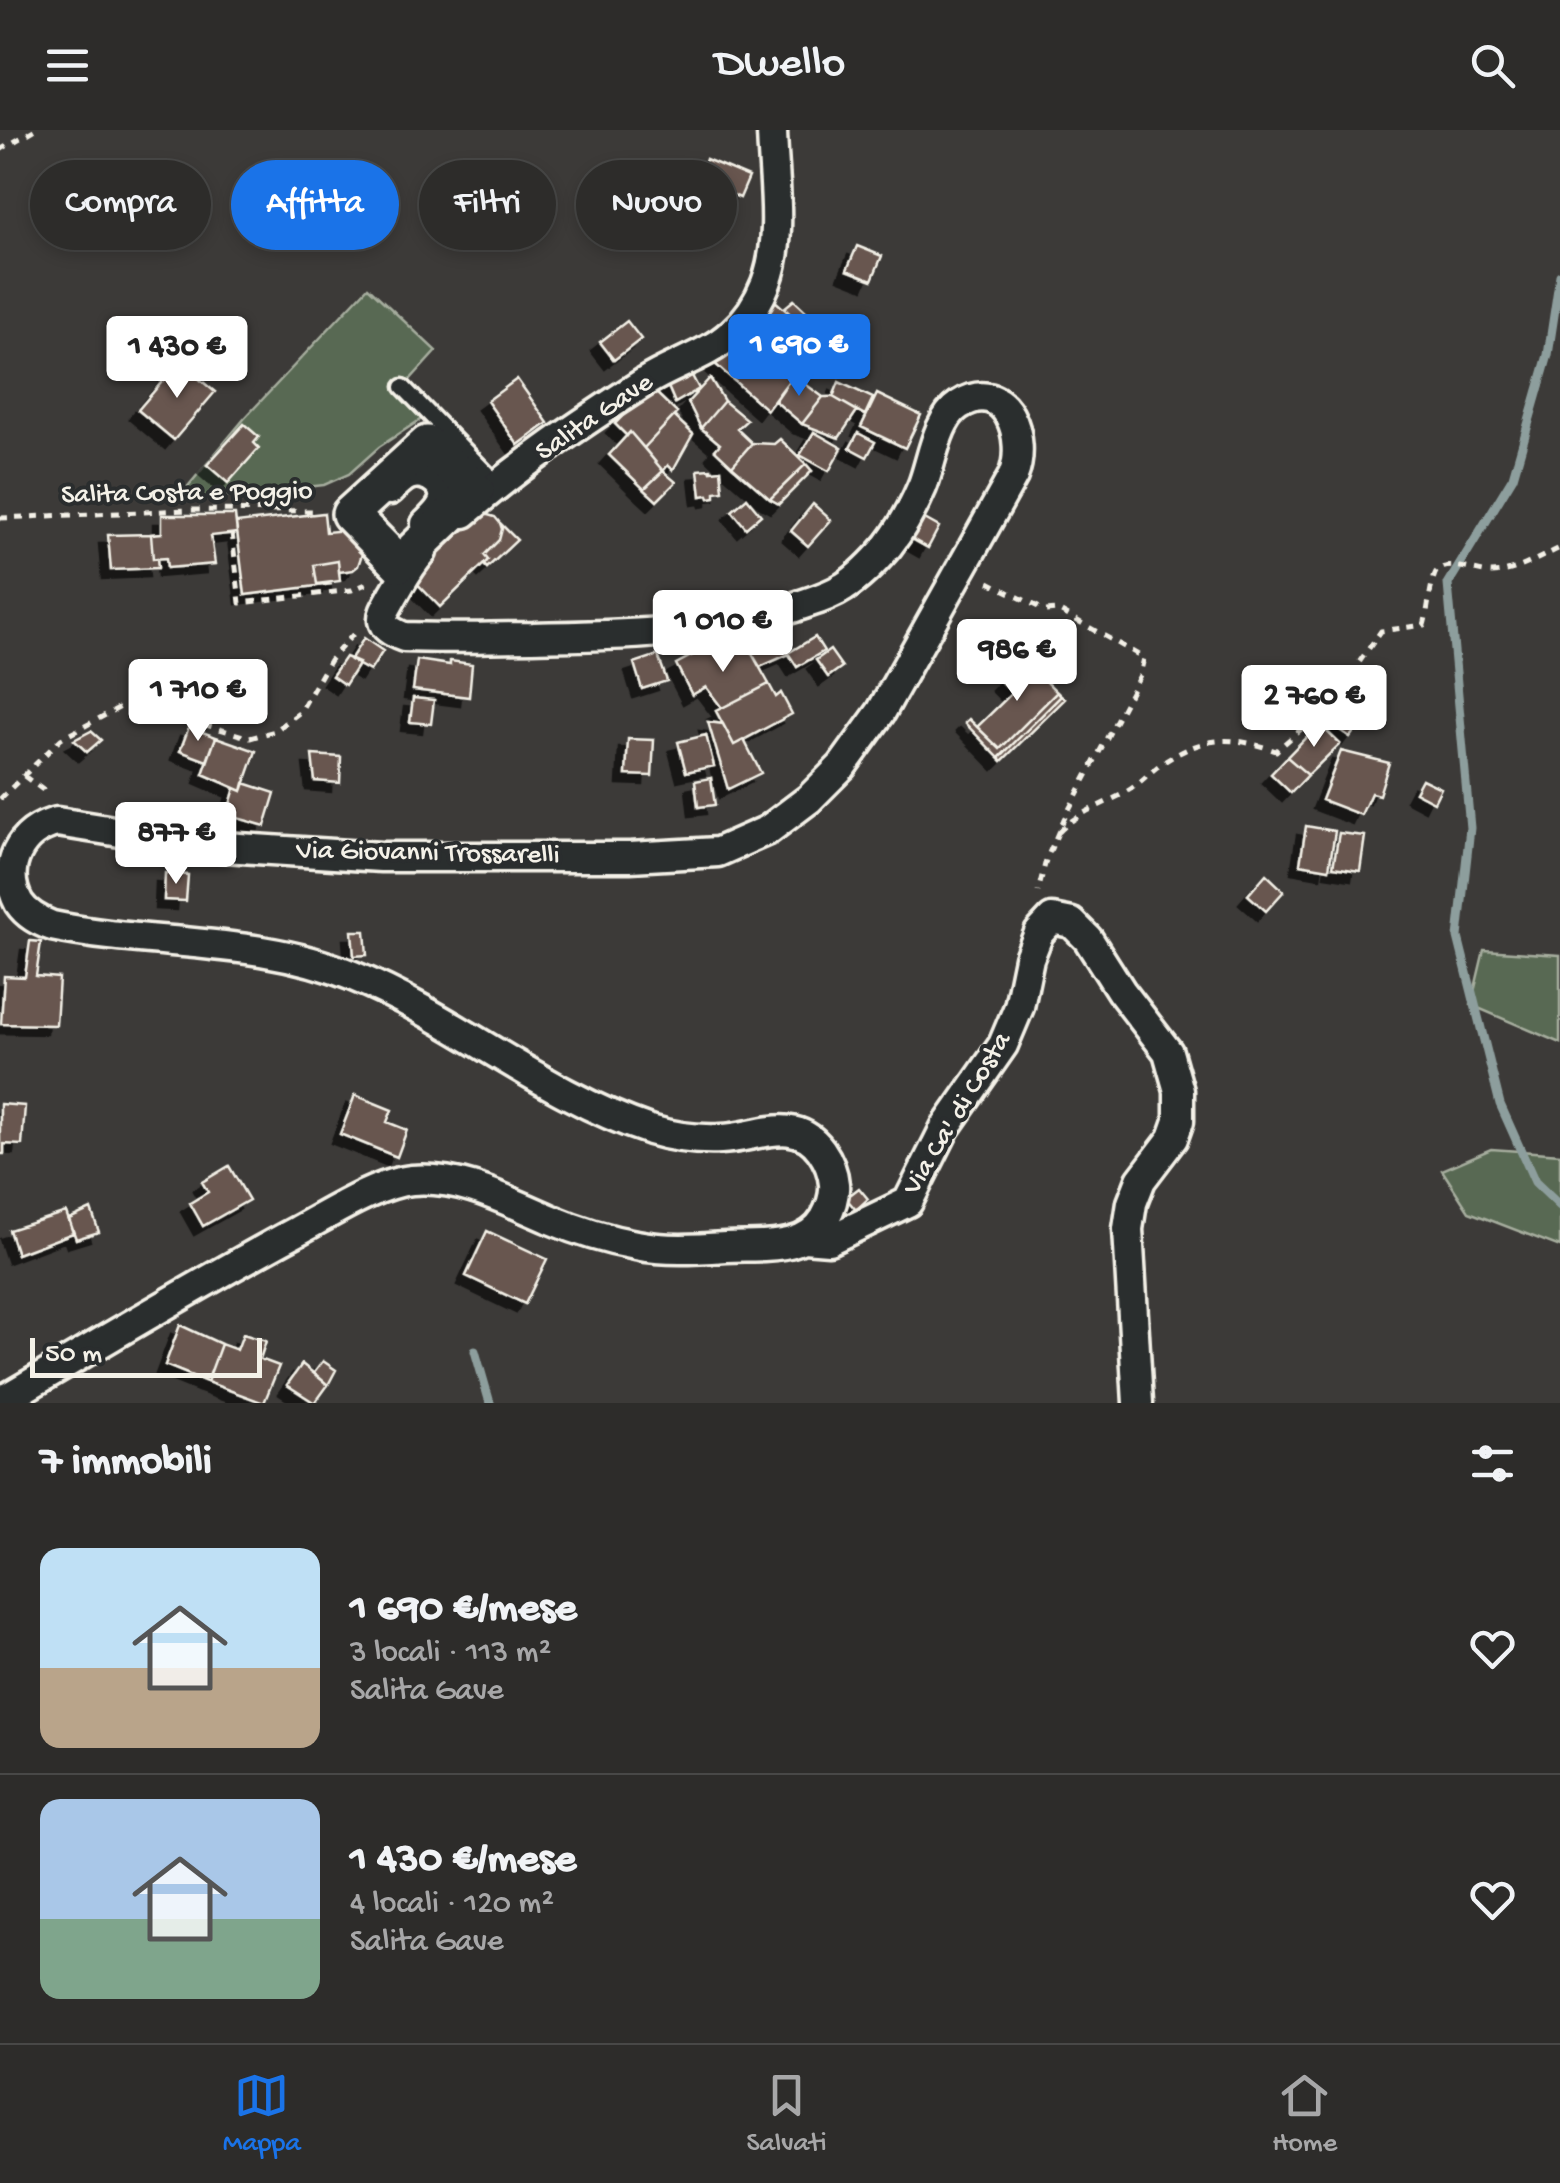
<!DOCTYPE html>
<html lang="it">
<meta charset="utf-8">
<style>
:root{--surface:#2d2c2a;--page:#393836;--text:#f1f3f6;--muted:#a7a7a8;--line:#484847;--accent:#1a73e8}
body{margin:0;font-family:"Gochi Hand",sans-serif;background:var(--page);color:var(--text);height:100vh;display:flex;flex-direction:column;font-size:38px;white-space:nowrap}
*{box-sizing:border-box;margin:0}
p{font-size:32px;color:var(--muted)}
.icon{flex:none;width:55px;height:55px;fill:none;stroke:currentColor;stroke-width:2;stroke-linecap:round;stroke-linejoin:round}
.map{position:relative;height:1273px;overflow:hidden}
.side{display:flex;flex-direction:column;background:var(--surface);flex:1}
.side>*{flex:none}
.top-card{position:absolute;left:30px;top:30px;width:1000px;height:90px;display:flex;gap:20px}
.scale{position:absolute;left:30px;bottom:25px;width:232px;box-sizing:border-box;padding-left:10px;border:5px solid #f4f1e8;border-top:0;font-size:28px;line-height:35px;white-space:nowrap;color:#f4f1e8;-webkit-text-stroke:8px #2a2d2e;paint-order:stroke}
.price{position:absolute;translate:-50% -85px;padding:0 22px;border-radius:10px;background:#fff;color:#222;font-size:32px;line-height:65px;filter:drop-shadow(0 2px 5px #0008)}
.price::after{content:'';position:absolute;left:50%;top:60px;width:30px;height:22px;margin-left:-15px;background:inherit;clip-path:polygon(0 0,100% 0,50% 100%)}
.price.current{background:var(--accent);color:#fff}
ul{padding:0;list-style:none}
li{display:flex;align-items:center;gap:30px;height:250px;padding:0 40px}
li+li{border-top:2px solid var(--line)}
li span{display:grid;place-items:center;flex:none;width:280px;height:200px;border-radius:20px;color:#555}
li>.icon{margin-inline-start:auto}
span .icon{width:120px;height:120px;fill:#fffc;stroke-width:1}
li b{font-size:42px}
h2{display:flex;justify-content:space-between;align-items:center;height:120px;padding:0 40px;font-size:42px}
.pill{padding:0 35px;border-radius:45px;background:var(--surface);box-shadow:0 5px 15px #0003,0 0 0 2px var(--line);font-size:35px;line-height:90px}
.pill.current{background:var(--accent);color:#fff}
header{display:flex;justify-content:space-between;align-items:center;height:130px;padding:0 40px;background:var(--surface);font-size:45px;font-weight:600}
.tab-bar{display:flex;justify-content:space-around;align-items:center;height:140px;border-top:2px solid var(--line);background:var(--surface);font-size:28px;color:var(--muted)}
.tab-bar a{display:grid;justify-items:center;gap:5px}
.tab-bar .current{color:var(--accent)}
.map>svg:first-child{display:block}
</style>
<header><svg class="icon" aria-label="menu" viewBox="0 0 24 24"><path d="M4 6h16M4 12h16M4 18h16"/></svg>Dwello<svg class="icon" aria-label="search" viewBox="0 0 24 24"><circle cx="10" cy="10" r="6"/><path d="M15 15l6 6"/></svg></header>
<div class="map">
<svg width="1560" height="1273" viewBox="0 0 1560 1273">
<defs>
<filter id="shadow"><feDropShadow dx="-9" dy="9" stdDeviation="0" flood-color="#0009"/></filter>
</defs>
<rect width="100%" height="100%" fill="#3c3a38"/>
<filter id="ink" filterUnits="userSpaceOnUse"><feTurbulence type="fractalNoise" baseFrequency=".01" numOctaves="2"/><feDisplacementMap in="SourceGraphic" scale="20" xChannelSelector="R" yChannelSelector="G"/><feConvolveMatrix kernelMatrix="1 2 1 2 8 2 1 2 1" color-interpolation-filters="sRGB"/></filter>
<g filter="url(#ink)">
<path fill="#586953" stroke="#a6ad9e" stroke-width="2.5" d="M368,157L436,221L400,261L426,286L379,317L349,344L324,355L175,372L244,289Z
M1484,820L1560,825V913L1471,875Z
M1491,1019L1560,1024V1117L1469,1082L1442,1040Z"/>
<g fill="none" stroke-linecap="round" stroke-linejoin="round">
<path stroke="#8d9e9d" stroke-width="9" d="M1560,145L1548,225L1513,347L1448,454L1470,698L1458,807L1500,974L1535,1052L1560,1076
M475,1221L490,1273"/>
</g>
<path fill="#67574f" stroke="#f4f1e8" stroke-width="2.5" filter="url(#shadow)" d="M706,29L749,47L740,68L699,50Z
M857,116L882,126L872,150L847,140Z
M773,169L799,192L769,224L793,245L767,280L714,233Z
M794,170L822,196L795,226L780,213L799,192L784,178Z
M627,191L641,209L614,230L600,212Z
M179,232L215,262L174,310L138,280Z
M689,240L699,259L675,273L666,252Z
M793,245L823,267L802,294L775,271Z
M710,248L724,271L701,298L688,272Z
M517,249L548,293L518,315L487,271Z
M839,252L873,268L865,285L833,267Z
M650,257L677,283L644,318L630,302L627,306L615,294Z
M877,264L921,285L905,318L861,297Z
M823,267H833L857,281L839,308L802,294Z
M724,271L747,290L737,299L752,313L732,336L715,320L720,314L701,298Z
M674,286L693,304L673,340L668,335L663,341L644,318Z
M244,294L259,307L254,313L259,318L228,353L207,335Z
M630,302L663,341L644,359L609,325Z
M814,302L842,318L829,341L800,325Z
M858,303L875,312L867,327L850,318Z
M780,309L806,334L770,369L732,336L752,313L774,314Z
M806,334L812,341L779,374L770,369Z
M711,339V341L721,340L723,361L715,362V367L709,368L708,365L701,366L698,340Z
M663,341L676,352L657,371L644,359Z
M747,368L761,385L746,398L732,381Z
M813,374L831,390L808,416L791,401Z
M324,383L326,402L348,400L364,418L358,436L353,440L339,442L338,431L314,435L317,454H332L245,465L236,393Z
M481,383L495,387L500,393L502,399L499,410L484,425L488,430L440,477L408,444L456,398L460,403Z
M162,385H235L237,403L211,406L215,434L167,438L166,428L153,429L151,404L162,403Z
M923,388L939,397L928,418L912,409Z
M500,393L517,410L487,438L484,435L488,430L484,425L499,410L502,399Z
M151,404L153,429L157,428L158,438L111,440L108,405Z
M338,431L340,451L317,454L314,435Z
M781,505L789,524L760,537L747,515Z
M815,507L824,521L797,537L788,523Z
M364,508L383,521L370,541L350,530Z
M747,515L769,554L722,578L706,557L692,565L676,534L697,523L717,518L723,529Z
M830,520L842,537L828,547L816,530Z
M658,525L667,551L642,559L634,533Z
M345,527L359,533L345,555L332,546Z
M1024,529L1057,562L1000,619L977,597L1012,563L1001,552Z
M417,530L450,535V531L472,534L469,567L413,560Z
M769,554L776,567L781,563L792,584L734,615L716,581Z
M1057,562L1061,566L999,628L965,593L969,589L1000,619Z
M1061,566L1065,569L1002,631L999,628Z
M413,568L434,570L431,594L410,592Z
M1348,587L1359,595L1350,607L1337,598Z
M708,592L723,594L734,615L744,610L761,643L728,659Z
M1319,594L1340,614L1308,645L1287,627Z
M189,597L216,607L207,631L180,621Z
M91,601L101,610L87,622L74,610Z
M706,605L714,636L686,642L678,612Z
M216,607L256,621L242,661L203,644Z
M628,609L654,610L652,646L626,645Z
M1341,621L1389,633L1379,665L1371,663L1361,685L1322,670Z
M312,625L341,627L340,653L315,651Z
M1287,627L1308,645L1291,663L1271,644Z
M711,648L715,675L698,677L695,651Z
M1422,649L1441,658L1434,672L1415,662Z
M244,653L275,663L265,696L227,685L235,658L242,661Z
M1306,696L1335,701L1329,739L1300,734Z
M1339,703L1365,706L1360,741L1333,737Z
M165,743L188,745L186,771L164,770Z
M1266,744L1284,761L1266,781L1248,765Z
M352,801H365L367,825L354,826Z
M30,811L41,812L36,846L59,848L56,895L1,894L4,846L25,847Z
M355,965L392,980L387,992L407,1000L397,1027L340,1004Z
M0,974L25,976L22,1015L4,1014V1024H0Z
M229,1036L249,1070L203,1096L190,1073L208,1062L202,1052Z
M859,1058L868,1069L856,1080L846,1068Z
M91,1079L99,1102L76,1109L69,1089Z
M66,1082L73,1103L17,1124L9,1100Z
M487,1101L547,1129L525,1174L466,1146Z
M180,1195L221,1214L207,1252L165,1235Z
M243,1204L266,1211L260,1229L279,1236L264,1273L207,1252L221,1214L237,1220Z
M323,1231L336,1240L328,1255L314,1243Z
M302,1234L328,1255L315,1273L287,1255Z"/>
<g fill="none" stroke-linecap="round" stroke-linejoin="round">
<defs>
<path id="service" d="M403,257L498,355"/>
<path id="minor" d="M390,360C395,355 403,347 409,345C427,338 452,357 442,375C439,382 431,389 426,394
M464,383C520,334 583,292 645,252C673,234 707,226 732,203C747,190 759,171 766,153C784,106 773,49 772,0
M804,1108L829,1110L908,1072L945,998L1003,915L1019,877L1029,828L1039,803L1052,789L1072,793L1088,809L1121,861L1168,922L1179,961V991L1173,1008L1141,1050L1132,1073L1128,1099L1138,1273
M0,1272C99,1214 196,1155 297,1101C329,1084 377,1053 412,1050C463,1046 505,1070 550,1089C576,1100 608,1110 636,1115C665,1121 697,1119 726,1117C760,1115 805,1122 825,1088C831,1077 835,1066 834,1054C833,1042 828,1030 821,1020C795,984 756,1008 721,1009C697,1010 673,1007 650,1000C544,965 456,888 353,846C256,806 152,817 52,796C39,791 27,785 19,773C0,738 20,700 57,692L209,716L381,727H630L718,722L768,700L809,669L842,636L881,582L1013,346C1028,310 1007,245 959,275C936,290 932,333 922,357C913,378 902,398 888,416C876,430 860,447 844,457C829,467 812,471 795,477C710,505 621,505 533,507C490,507 447,509 404,507C373,495 382,486 394,464C403,449 410,435 422,422"/>
<path id="tertiary" d="M427,314L476,360L399,434L350,384Z"/>
</defs>
<use href="#service" stroke="#f4f1e8" stroke-width="21"/>
<use href="#minor" stroke="#f4f1e8" stroke-width="35"/>
<use href="#tertiary" stroke="#f4f1e8" stroke-width="42"/>
<path stroke="#f4f1e8" stroke-width="5" stroke-dasharray="8 8" stroke-linecap="butt" d="M0,20L34,0
M0,388L188,380L317,381
M232,403L240,473L352,460L366,454
M989,452L1046,481L1058,480L1144,528L1140,545L1064,689L1046,730L1038,762
M24,646L43,660L45,667
M0,669L61,609L124,575L136,574L250,608L275,601L300,582L330,530L357,500
M1059,702C1079,681 1102,676 1126,662C1140,654 1150,641 1164,632C1205,606 1230,605 1276,621L1330,574L1381,501L1424,495C1428,483 1431,446 1437,441C1451,429 1476,443 1492,443C1515,443 1540,427 1560,418"/>
<use href="#service" stroke="#2a2d2e" stroke-width="14"/>
<use href="#minor" stroke="#2a2d2e" stroke-width="28"/>
<use href="#tertiary" stroke="#2a2d2e" stroke-width="35"/>
</g>
</g>
<g text-anchor="middle" dominant-baseline="central" stroke-width="8" stroke-linejoin="round" paint-order="stroke">
<g font-size="28" fill="#f4f1e8" stroke="#2a2d2e">
<text transform="translate(595 288) rotate(-34)">Salita Gave</text>
<text transform="translate(187 364) rotate(-1)">Salita Costa e Poggio</text>
<text transform="translate(428 724) rotate(1)">Via Giovanni Trossarelli</text>
<text transform="translate(958 984) rotate(-59)">Via Ca' di Costa</text>
</g>
</g>
</svg>
<div class="scale">50 m</div>
<b class="price current" style="left:799px;top:269px">1 690 €</b>
<b class="price" style="left:177px;top:271px">1 430 €</b>
<b class="price" style="left:723px;top:545px">1 010 €</b>
<b class="price" style="left:1017px;top:574px">986 €</b>
<b class="price" style="left:198px;top:614px">1 710 €</b>
<b class="price" style="left:1314px;top:620px">2 760 €</b>
<b class="price" style="left:176px;top:757px">877 €</b>
<div class="top-card">
<a class="pill">Compra</a>
<a class="pill current">Affitta</a>
<a class="pill">Filtri</a>
<a class="pill">Nuovo</a>
</div>
</div>
<section class="side">
<h2>7 immobili<svg class="icon" aria-label="filters" viewBox="0 0 24 24"><path d="M4 7h16M4 17h16"/><circle cx="9" cy="7" r="2"/><circle cx="15" cy="17" r="2"/></svg></h2>
<ul>
<li><span style="background:linear-gradient(#bfe0f5 60%,#b9a48a 0)"><svg class="icon" aria-label="home" viewBox="0 0 24 24"><path d="M3 11l9-7 9 7M6 9v11h12V9"/></svg></span><div><b>1 690 €/mese</b><p>3 locali · 113 m²</p><p>Salita Gave</p></div><svg class="icon" aria-label="heart" viewBox="0 0 24 24"><path d="M12 20l-8-8c-3-5 5-10 8-4 3-6 11-1 8 4z"/></svg></li>
<li><span style="background:linear-gradient(#a9c7e8 60%,#7fa58c 0)"><svg class="icon" aria-label="home" viewBox="0 0 24 24"><path d="M3 11l9-7 9 7M6 9v11h12V9"/></svg></span><div><b>1 430 €/mese</b><p>4 locali · 120 m²</p><p>Salita Gave</p></div><svg class="icon" aria-label="heart" viewBox="0 0 24 24"><path d="M12 20l-8-8c-3-5 5-10 8-4 3-6 11-1 8 4z"/></svg></li>
</ul>
</section>
<nav class="tab-bar">
<a class="current"><svg class="icon" aria-label="map" viewBox="0 0 24 24"><path d="M3 6l6-2 6 2 6-2v14l-6 2-6-2-6 2zM9 4v14M15 6v14"/></svg>Mappa</a>
<a><svg class="icon" aria-label="saved" viewBox="0 0 24 24"><path d="M7 4h10v16l-5-4-5 4z"/></svg>Salvati</a>
<a><svg class="icon" aria-label="home" viewBox="0 0 24 24"><path d="M3 11l9-7 9 7M6 9v11h12V9"/></svg>Home</a>
</nav>
